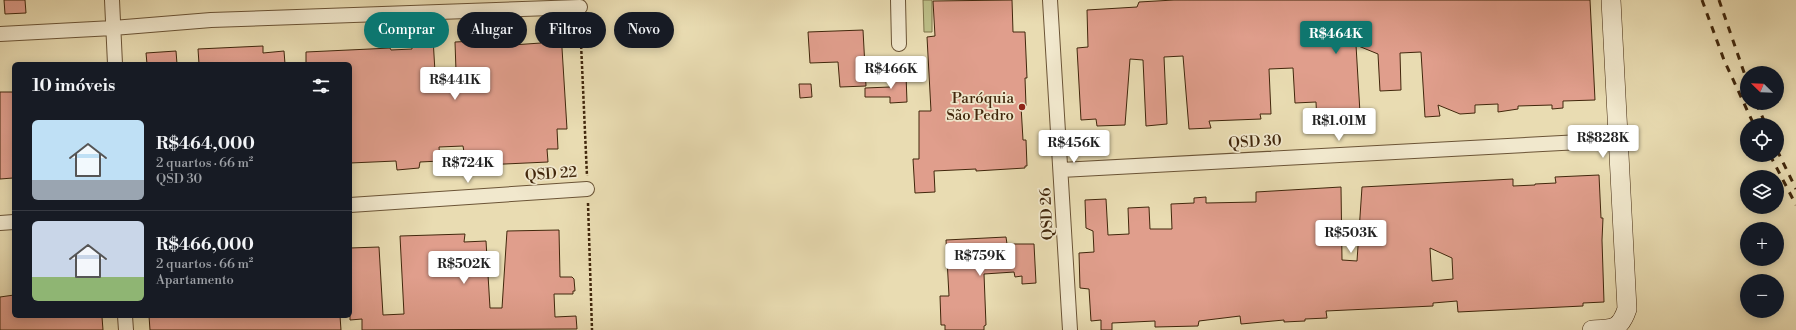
<!DOCTYPE html>
<html lang="pt">
<meta charset="utf-8">
<style>
:root{--surface:#171b24;--page:#20242c;--text:#f1f3f6;--muted:#9ea1a6;--line:#363941;--accent:#0f766e}
body{margin:0;font-family:"Libre Bodoni",serif;background:var(--page);color:var(--text);height:100vh;display:flex;flex-direction:column;font-size:15px;white-space:nowrap}
*{box-sizing:border-box;margin:0}
p{font-size:13px;color:var(--muted)}
.icon{flex:none;width:22px;height:22px;fill:none;stroke:currentColor;stroke-width:2;stroke-linecap:round;stroke-linejoin:round}
.map{position:relative;flex:1;overflow:hidden}
.sheet{position:absolute;left:12px;top:62px;width:340px;height:256px;display:flex;flex-direction:column;background:var(--surface);border-radius:6px;box-shadow:0 2px 10px #0003}
.sheet>*{flex:none}
.hud{position:absolute;left:364px;top:12px;width:380px;height:36px;display:flex;gap:8px}
.needle{width:26px;rotate:293deg}
.buttons{position:absolute;left:1740px;top:66px;display:grid;gap:8px}
.buttons a{display:grid;place-items:center;width:44px;height:44px;border-radius:50%;background:var(--surface);box-shadow:0 2px 10px #0003;font-size:20px}
.price{position:absolute;translate:-50% -34px;padding:0 9px;border-radius:4px;background:#fff;color:#222;font-size:13px;line-height:26px;filter:drop-shadow(0 1px 2px #0008)}
.price::after{content:'';position:absolute;left:50%;top:24px;width:12px;height:9px;margin-left:-6px;background:inherit;clip-path:polygon(0 0,100% 0,50% 100%)}
.price.on{background:var(--accent);color:#fff}
ul{padding:0;list-style:none}
li{display:flex;align-items:center;gap:12px;height:100px;padding:0 20px}
li+li{border-top:1px solid var(--line)}
li span{display:grid;place-items:center;flex:none;width:112px;height:80px;border-radius:6px;color:#555}
li>.icon{margin-inline-start:auto}
span .icon{width:48px;height:48px;fill:#fffc;stroke-width:1}
li b{font-size:17px}
h2{display:flex;justify-content:space-between;align-items:center;height:48px;padding:0 20px;font-size:17px}
.tag{padding:0 14px;border-radius:18px;background:var(--surface);box-shadow:0 2px 10px #0003;font-size:14px;line-height:36px}
.tag.on{background:var(--accent);color:#fff}
.map>svg:first-child{display:block}
</style>
<div class="map">
<svg width="1796" height="330" viewBox="0 0 1796 330">
<rect width="100%" height="100%" fill="#e9dcb2"/>
<filter id="stains"><feTurbulence type="fractalNoise" baseFrequency=".005" numOctaves="4"/><feColorMatrix values="0 0 0 0 .2 0 0 0 0 .09 0 0 0 0 .02 0 0 0 .5 -.17"/></filter>
<radialGradient id="worn" r=".72"><stop offset=".6" stop-color="#630" stop-opacity="0"/><stop offset="1" stop-color="#630" stop-opacity=".3"/></radialGradient>
<path fill="#bcbf88" stroke="#7e734a" d="M923,0H932V32H924Z"/>
<path fill="#e09e8c" stroke="#41270c" fill-rule="evenodd" d="M4,0H25L26,13L5,14Z
M1012,0L1013,32H1025L1027,78H1025L1026,106H1021L1023,140H1026L1027,166H1025V168L976,171V169L934,171L935,192L915,193L913,159H919V111H931L927,37L935,36L933,1Z
M1174,0H1590L1595,100L1563,101V108L1552,109V105L1518,106V109L1498,112V104L1475,105V113L1460,114L1438,105L1440,116L1425,117L1421,52L1400,53L1401,90L1380,91L1378,54L1356,45L1360,113L1338,114L1339,124L1317,125L1316,102L1295,103L1293,68L1269,69L1271,114H1260L1261,119L1209,121L1211,128L1189,129L1183,56L1164,57L1167,124L1146,126L1143,60L1130,59L1125,125L1097,126L1096,119L1081,120L1077,48L1088,47L1087,10L1137,7L1139,2Z
M497,27L498,46L541,43L540,33L561,32L567,129H557L558,149H547L548,162L483,165V154H477V151L464,152L463,146L439,147L440,161L420,162L419,168L397,170L396,161L350,163V64H306V52L370,49L390,48L391,50L412,49V39L433,38L435,72L456,71L455,42L476,41V28Z
M863,30L866,86L840,87L838,62L810,63L808,32Z
M263,46V53L284,51L285,64H199L198,49Z
M176,51L177,64H147L146,53Z
M906,75L907,102L890,103V97H865V88L890,87V76Z
M799,84H811L812,97L800,98Z
M0,92H14L13,178L0,179Z
M1599,175L1601,218H1603L1602,240L1604,302L1583,303V306L1458,312L1457,301L1433,303V306L1326,311L1327,318L1305,319V321L1284,322V320L1241,324L1240,316L1199,321L1198,326L1155,327V321L1112,323V330H1101V320L1091,321L1089,289L1080,288L1079,253L1094,252L1093,231L1086,228L1085,200L1106,199L1108,235L1129,234L1128,208L1149,207L1150,229H1172L1171,204L1194,203V198L1206,197V203L1256,202V192L1341,187L1342,260L1357,261L1362,187L1513,179V186L1535,185V184L1556,183L1555,177ZM1430,248L1452,258L1453,279L1432,281Z
M559,230L560,277H572L574,279L575,291H573V294H554L555,317L576,316L577,329L362,330V319L350,320V248L379,247L383,315L404,314L400,236L465,234L464,242L486,241L490,308H502L507,231Z
M1006,237L1007,244H1034L1036,283L1022,284V276L1015,277L1014,272L984,274L986,325L984,326V330H945V325H941L940,296H949L946,240Z
M14,295V316L102,317L103,330H0V297Z
M149,316H340L341,330H150Z"/>
<g fill="none" stroke-linecap="round" stroke-linejoin="round">
<defs>
<path id="street" d="M112,0L115,64
M898,0L899,44
M1050,0L1070,330
M0,34L113,28L211,20L580,7
M1061,170L1618,140
M350,205L587,189
M0,223L14,222
M125,316L126,330"/>
<path id="secondary" d="M1592,330C1613,329 1620,330 1627,309L1611,0"/>
</defs>
<use href="#street" stroke="#6b5436" stroke-width="16"/>
<use href="#secondary" stroke="#41270c" stroke-width="20"/>
<path stroke="#41270c" stroke-width="2.5" stroke-dasharray="3 2" stroke-linecap="butt" d="M580,21L587,176
M588,203L592,330"/>
<use href="#street" stroke="#f1e8cd" stroke-width="14"/>
<use href="#secondary" stroke="#f1e8cd" stroke-width="19"/>
<path stroke="#41270c" stroke-width="3" stroke-dasharray="7 7" stroke-linecap="butt" d="M1702,0L1724,60L1754,125
M1719,0L1747,81
M1756,103L1766,125
M1777,150L1796,189
M1770,155L1796,205"/>
</g>
<circle fill="#8f2418" stroke="#f1e8cd" stroke-width="1.5" cx="1022" cy="107" r="4"/>
<g text-anchor="middle" dominant-baseline="central" stroke-width="3.5" stroke-linejoin="round" paint-order="stroke">
<g font-size="15" fill="#41270c" stroke="#f1e8cd" text-anchor="end">
<text x="1014" y="98">Paróquia<tspan x="1014" dy="17">São Pedro</tspan></text>
</g>
<g font-size="15" fill="#41270c" stroke="#f1e8cd">
<text transform="translate(1255 142) rotate(-3)">QSD 30</text>
<text transform="translate(551 174) rotate(-4)">QSD 22</text>
<text transform="translate(1047 214) rotate(-93)">QSD 26</text>
</g>
</g>
<rect width="100%" height="100%" filter="url(#stains)"/>
<rect width="100%" height="100%" fill="url(#worn)"/>
</svg>
<div class="buttons">
<a><svg class="needle" viewBox="-14 -14 28 28"><path d="M0-13l5 13h-10z" fill="#e53935"/><path d="M0 13l5-13h-10z" fill="#9ea1a6"/></svg></a>
<a><svg class="icon" aria-label="locate" viewBox="0 0 24 24"><circle cx="12" cy="12" r="6"/><path d="M12 2v4M12 18v4M2 12h4M18 12h4"/></svg></a>
<a><svg class="icon" aria-label="layers" viewBox="0 0 24 24"><path d="M12 4l9 5-9 5-9-5zM3 14l9 5 9-5"/></svg></a>
<a>+</a>
<a>−</a>
</div>
<b class="price on" style="left:1336px;top:55px">R$464K</b>
<b class="price" style="left:891px;top:90px">R$466K</b>
<b class="price" style="left:455px;top:101px">R$441K</b>
<b class="price" style="left:1339px;top:142px">R$1.01M</b>
<b class="price" style="left:1603px;top:159px">R$828K</b>
<b class="price" style="left:1074px;top:164px">R$456K</b>
<b class="price" style="left:468px;top:184px">R$724K</b>
<b class="price" style="left:1351px;top:254px">R$503K</b>
<b class="price" style="left:980px;top:277px">R$759K</b>
<b class="price" style="left:464px;top:285px">R$502K</b>
<div class="hud">
<a class="tag on">Comprar</a>
<a class="tag">Alugar</a>
<a class="tag">Filtros</a>
<a class="tag">Novo</a>
</div>
<section class="sheet">
<h2>10 imóveis<svg class="icon" aria-label="filters" viewBox="0 0 24 24"><path d="M4 7h16M4 17h16"/><circle cx="9" cy="7" r="2"/><circle cx="15" cy="17" r="2"/></svg></h2>
<ul>
<li><span style="background:linear-gradient(#bfe0f5 75%,#9aa5b1 0)"><svg class="icon" aria-label="home" viewBox="0 0 24 24"><path d="M3 11l9-7 9 7M6 9v11h12V9"/></svg></span><div><b>R$464,000</b><p>2 quartos · 66 m²</p><p>QSD 30</p></div></li>
<li><span style="background:linear-gradient(#c9d6e8 70%,#8fb573 0)"><svg class="icon" aria-label="home" viewBox="0 0 24 24"><path d="M3 11l9-7 9 7M6 9v11h12V9"/></svg></span><div><b>R$466,000</b><p>2 quartos · 66 m²</p><p>Apartamento</p></div></li>
</ul>
</section>
</div>
